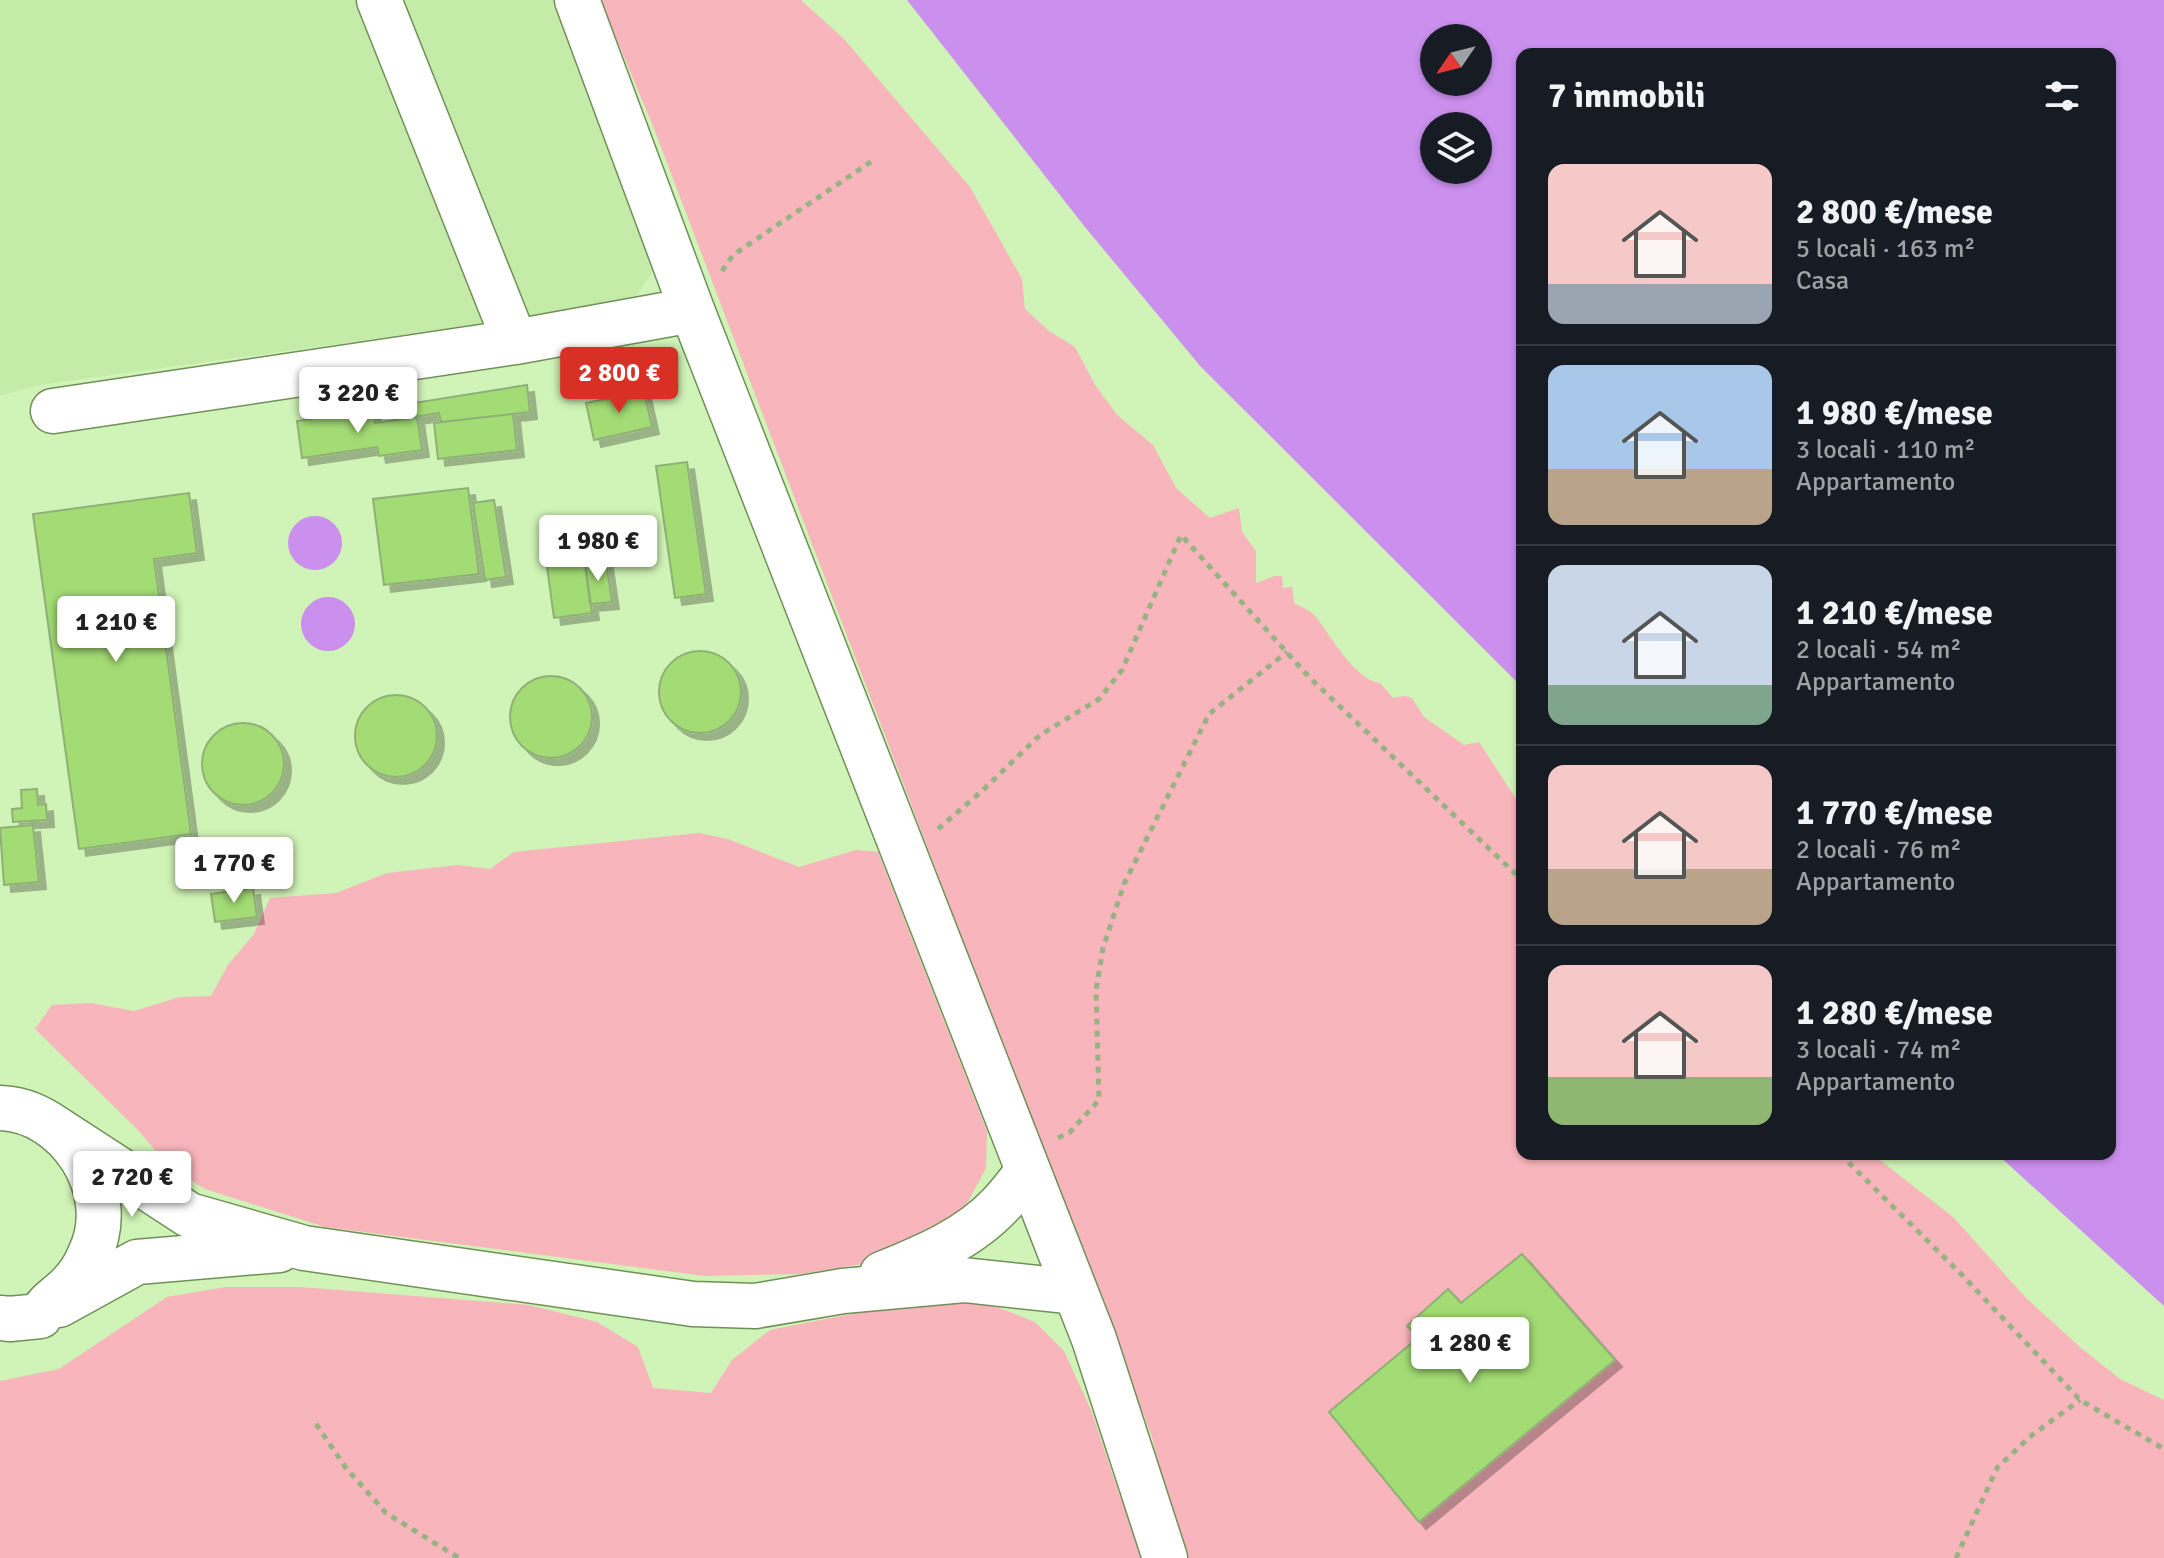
<!DOCTYPE html>
<html lang="it">
<meta charset="utf-8">
<style>
:root{--surface:#171b24;--page:#242831;--text:#f1f3f6;--muted:#9ea1a6;--line:#363941;--accent:#d93025}
body{margin:0;font-family:Signika,sans-serif;background:var(--page);color:var(--text);height:100vh;display:flex;flex-direction:column;font-size:30px;white-space:nowrap}
*{box-sizing:border-box;margin:0}
p{font-size:26px;color:var(--muted)}
.icon{flex:none;width:44px;height:44px;fill:none;stroke:currentColor;stroke-width:2;stroke-linecap:round;stroke-linejoin:round}
.map{position:relative;flex:1;overflow:hidden}
.sheet{position:absolute;left:1516px;top:48px;width:600px;height:1112px;display:flex;flex-direction:column;background:var(--surface);border-radius:16px;box-shadow:0 2px 6px #0004}
.sheet>*{flex:none}
.needle{width:52px;rotate:235deg}
.buttons{position:absolute;left:1420px;top:24px;display:grid;gap:16px}
.buttons a{display:grid;place-items:center;width:72px;height:72px;border-radius:50%;background:var(--surface);box-shadow:0 2px 6px #0004;font-size:40px}
.price{position:absolute;translate:-50% -68px;padding:0 18px;border-radius:8px;background:#fff;color:#222;font-size:26px;line-height:52px;filter:drop-shadow(0 2px 4px #0008)}
.price::after{content:'';position:absolute;left:50%;top:48px;width:24px;height:18px;margin-left:-12px;background:inherit;clip-path:polygon(0 0,100% 0,50% 100%)}
.price.active{background:var(--accent);color:#fff}
ul{padding:0;list-style:none}
li{display:flex;align-items:center;gap:24px;height:200px;padding:0 32px}
li+li{border-top:2px solid var(--line)}
li span{display:grid;place-items:center;flex:none;width:224px;height:160px;border-radius:16px;color:#555}
li>.icon{margin-inline-start:auto}
span .icon{width:96px;height:96px;fill:#fffc;stroke-width:1}
li b{font-size:34px}
h2{display:flex;justify-content:space-between;align-items:center;height:96px;padding:0 32px;font-size:34px}
.map>svg:first-child{display:block}
</style>
<div class="map">
<svg width="2164" height="1558" viewBox="0 0 2164 1558">
<defs>
<filter id="shadow"><feDropShadow dx="7" dy="7" stdDeviation="0" flood-color="#0004"/></filter>
</defs>
<rect width="100%" height="100%" fill="#d0f3b7"/>
<path fill="#c4eba8" d="M0,0H554L653,257V271L637,295L614,302L518,319L38,385L0,396Z"/>
<path fill="#f8b5bb" d="M596,0H801L844,39L970,187L1022,279L1025,309L1049,331L1075,347L1095,385L1118,416L1153,445L1176,488L1210,518L1239,508L1242,532L1256,551V583L1275,576H1282L1283,588L1292,587L1294,603C1301,607 1310,610 1315,616C1330,634 1354,680 1380,683L1393,698L1405,696L1412,698L1424,717L1464,745L1479,742L1522,808V1154H1872L1953,1217L2027,1299L2081,1348L2120,1379L2164,1400V1558H1180L1152,1437L653,126L614,33Z
M699,833L728,839L799,867L856,850L878,852L987,1131L986,1168L961,1215L882,1261L800,1274L705,1276L325,1227L205,1189L169,1166L137,1129L35,1029L52,1005L91,1003L134,1011L180,997L211,996L228,965L254,934L270,898L336,893L387,873L458,865L490,869L514,852Z
M225,1287H300L529,1305L597,1322L638,1347L653,1388L711,1393L732,1360L770,1330L953,1294L995,1306L1035,1322L1064,1351L1091,1410L1119,1494L1148,1558H0V1381L59,1369L167,1297Z"/>
<path fill="#cb8fee" fill-rule="evenodd" d="M907,0H2164V1306L1997,1154H2110V54H1522V687L1201,367L1085,227ZM1478,38V82H1434V38ZM1478,126V170H1434V126Z
M288 543a27 27 0 1 1 54 0a27 27 0 1 1-54 0Z
M301 624a27 27 0 1 1 54 0a27 27 0 1 1-54 0Z"/>
<path fill="#a3dc75" stroke="#8fb076" stroke-width="2" filter="url(#shadow)" d="M527,385L530,412L441,422L439,413L403,419L401,405Z
M644,391L652,427L594,440L586,403Z
M373,409L375,423L417,417L422,450L379,456L377,447L302,458L297,421Z
M513,414L517,450L438,459L434,423Z
M687,462L706,594L675,598L656,466Z
M468,488L479,574L384,585L373,499Z
M189,493L197,553L154,559L191,834L79,849L33,514Z
M494,500L506,577L485,580L473,503Z
M583,546L592,613L554,618L545,552Z
M606,561L612,602L590,604L585,564Z
M659 692a41 41 0 1 1 82 0a41 41 0 1 1-82 0Z
M510 717a41 41 0 1 1 82 0a41 41 0 1 1-82 0Z
M355 736a41 41 0 1 1 82 0a41 41 0 1 1-82 0Z
M202 764a41 41 0 1 1 82 0a41 41 0 1 1-82 0Z
M37,789L38,805L46,804L47,820L13,822L12,809L22,808L21,790Z
M33,825L39,882L4,885L0,828Z
M237,847L239,865L219,867L217,849Z
M253,888L257,917L215,922L211,894Z
M1522,1254L1615,1360L1419,1522L1329,1412L1419,1337L1407,1326L1448,1289L1461,1303Z"/>
<g fill="none" stroke-linecap="round" stroke-linejoin="round">
<defs>
<path id="minor" d="M379,0L515,342
M577,0L692,310L1094,1339L1165,1558
M53,411L515,342L692,310
M0,1108C68,1110 120,1191 90,1254C86,1264 78,1277 70,1285C60,1296 47,1302 40,1316L10,1319L0,1318
M46,1122L189,1215L304,1248L693,1304L755,1306L843,1291L964,1280L1075,1292
M882,1274C924,1257 968,1239 1000,1205C1010,1195 1019,1182 1028,1171
M59,1305L137,1262L279,1250"/>
</defs>
<use href="#minor" stroke="#709058" stroke-width="47"/>
<path stroke="#97b283" stroke-width="5" stroke-dasharray="6 6" stroke-linecap="butt" d="M722,271L733,255L875,159
M938,829L982,791L1040,735L1099,699L1122,670L1181,535L1310,678L1522,880
M1058,1138L1070,1132L1099,1100L1096,990L1103,948L1124,884L1209,714L1287,652
M1840,1154L1963,1276L2080,1400L2164,1449
M316,1424L346,1468L386,1513L459,1558
M1956,1558L1997,1468L2032,1435L2080,1400"/>
<use href="#minor" stroke="#fff" stroke-width="44"/>
</g>
</svg>
<div class="buttons">
<a><svg class="needle" viewBox="-14 -14 28 28"><path d="M0-13l5 13h-10z" fill="#e53935"/><path d="M0 13l5-13h-10z" fill="#9ea1a6"/></svg></a>
<a><svg class="icon" aria-label="layers" viewBox="0 0 24 24"><path d="M12 4l9 5-9 5-9-5zM3 14l9 5 9-5"/></svg></a>
</div>
<b class="price active" style="left:619px;top:415px">2 800 €</b>
<b class="price" style="left:358px;top:435px">3 220 €</b>
<b class="price" style="left:598px;top:583px">1 980 €</b>
<b class="price" style="left:116px;top:664px">1 210 €</b>
<b class="price" style="left:234px;top:905px">1 770 €</b>
<b class="price" style="left:132px;top:1219px">2 720 €</b>
<b class="price" style="left:1470px;top:1385px">1 280 €</b>
<section class="sheet">
<h2>7 immobili<svg class="icon" aria-label="filters" viewBox="0 0 24 24"><path d="M4 7h16M4 17h16"/><circle cx="9" cy="7" r="2"/><circle cx="15" cy="17" r="2"/></svg></h2>
<ul>
<li><span style="background:linear-gradient(#f6c9c9 75%,#9aa5b1 0)"><svg class="icon" aria-label="home" viewBox="0 0 24 24"><path d="M3 11l9-7 9 7M6 9v11h12V9"/></svg></span><div><b>2 800 €/mese</b><p>5 locali · 163 m²</p><p>Casa</p></div></li>
<li><span style="background:linear-gradient(#a9c7e8 65%,#b9a48a 0)"><svg class="icon" aria-label="home" viewBox="0 0 24 24"><path d="M3 11l9-7 9 7M6 9v11h12V9"/></svg></span><div><b>1 980 €/mese</b><p>3 locali · 110 m²</p><p>Appartamento</p></div></li>
<li><span style="background:linear-gradient(#c9d6e8 75%,#7fa58c 0)"><svg class="icon" aria-label="home" viewBox="0 0 24 24"><path d="M3 11l9-7 9 7M6 9v11h12V9"/></svg></span><div><b>1 210 €/mese</b><p>2 locali · 54 m²</p><p>Appartamento</p></div></li>
<li><span style="background:linear-gradient(#f6c9c9 65%,#b9a48a 0)"><svg class="icon" aria-label="home" viewBox="0 0 24 24"><path d="M3 11l9-7 9 7M6 9v11h12V9"/></svg></span><div><b>1 770 €/mese</b><p>2 locali · 76 m²</p><p>Appartamento</p></div></li>
<li><span style="background:linear-gradient(#f6c9c9 70%,#8fb573 0)"><svg class="icon" aria-label="home" viewBox="0 0 24 24"><path d="M3 11l9-7 9 7M6 9v11h12V9"/></svg></span><div><b>1 280 €/mese</b><p>3 locali · 74 m²</p><p>Appartamento</p></div></li>
</ul>
</section>
</div>
